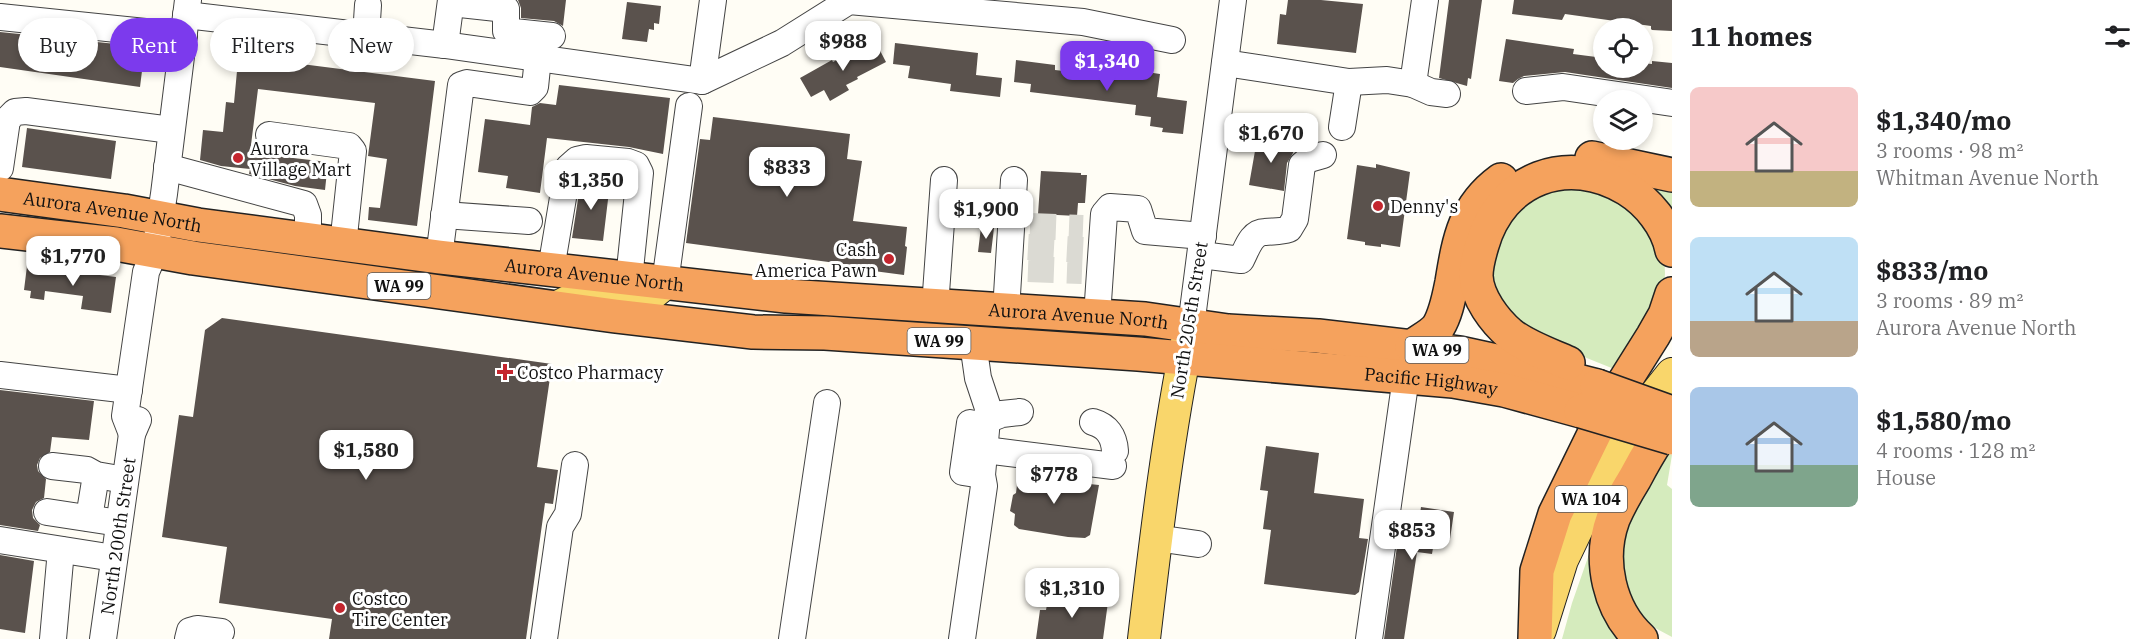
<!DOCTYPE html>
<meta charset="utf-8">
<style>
:root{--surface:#fff;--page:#f6f6f6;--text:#202124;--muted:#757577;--accent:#7c3aed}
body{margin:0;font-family:"IBM Plex Serif",serif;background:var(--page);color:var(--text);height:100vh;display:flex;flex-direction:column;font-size:22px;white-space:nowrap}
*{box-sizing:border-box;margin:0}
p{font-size:20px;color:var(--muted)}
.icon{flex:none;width:33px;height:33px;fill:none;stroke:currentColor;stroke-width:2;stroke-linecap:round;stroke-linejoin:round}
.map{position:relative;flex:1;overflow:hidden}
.drawer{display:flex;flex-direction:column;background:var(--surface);width:480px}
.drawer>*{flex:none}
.top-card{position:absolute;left:18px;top:18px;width:570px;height:54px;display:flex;gap:12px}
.fabs{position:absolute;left:1593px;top:18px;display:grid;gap:12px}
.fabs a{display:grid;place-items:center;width:60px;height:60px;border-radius:50%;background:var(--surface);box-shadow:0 3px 9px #0003;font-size:30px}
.price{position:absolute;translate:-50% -51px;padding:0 14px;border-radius:12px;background:#fff;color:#222;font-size:20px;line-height:39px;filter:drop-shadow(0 2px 3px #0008)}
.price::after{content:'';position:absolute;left:50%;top:36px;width:18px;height:14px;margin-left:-9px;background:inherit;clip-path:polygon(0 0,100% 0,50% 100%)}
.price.on{background:var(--accent);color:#fff}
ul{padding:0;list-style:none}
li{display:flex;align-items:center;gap:18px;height:150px;padding:0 18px}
li span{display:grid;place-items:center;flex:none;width:168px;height:120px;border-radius:9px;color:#555}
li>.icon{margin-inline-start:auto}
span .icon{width:72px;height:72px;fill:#fffc;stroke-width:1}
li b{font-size:26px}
h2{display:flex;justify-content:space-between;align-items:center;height:72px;padding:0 18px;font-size:26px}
.chip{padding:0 21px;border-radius:27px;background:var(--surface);box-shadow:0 3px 9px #0003;font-size:21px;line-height:54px}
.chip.on{background:var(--accent);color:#fff}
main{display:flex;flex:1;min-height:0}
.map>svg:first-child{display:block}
</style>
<main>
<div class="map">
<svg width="1672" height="639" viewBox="0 0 1672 639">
<rect width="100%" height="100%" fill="#fffdf5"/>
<path fill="#d5ebbd" d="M1672,182V214L1644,184Z
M1573,185L1623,198L1664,255L1665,273L1664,289L1619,371L1547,342L1518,326L1496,291L1492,264L1509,221L1533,199L1547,192Z
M1663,450L1672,455L1667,485L1672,489V637L1657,629L1639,615L1626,593L1620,571L1622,528Z
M1593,543L1630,639H1562L1572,603Z"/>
<path fill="#5a524d" d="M518,0H566L563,26L554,21L521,18V8Z
M1288,0H1321L1363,4L1356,53L1277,44L1280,14L1286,15Z
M1449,0H1482L1471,79L1468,78L1467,86L1439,78Z
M1514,0H1672V31L1652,30L1651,29V26L1565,14L1562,20L1512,14Z
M627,2L661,6L659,24L654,23V30L649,29L647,42L622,39Z
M0,32L145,47L140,87L0,67Z
M1506,39L1574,49L1573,54L1604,58V68H1642V63L1652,64V61L1672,63V88L1565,72L1524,76L1518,79L1513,83L1499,81Z
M875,41L886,62L857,77L858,79L846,85L849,90L830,101L824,90L811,97L800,78L832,60L833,62Z
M895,43L978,53L976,75L1002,78L1000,97L950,91L951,84L908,78L910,66L893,64Z
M243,52L262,54V59L435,81L417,226L368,220L369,207L380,208L387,159L368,156L375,103L258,89L250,153L328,162L325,190L295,186L249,174L250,169L221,166L200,160L203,130L223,132L226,102L234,103L237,71H241Z
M1016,60L1055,65V70L1091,74L1092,70L1110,73L1109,76L1139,80L1140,71L1160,74L1157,97L1187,101L1183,134L1162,132L1163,128L1150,126L1151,117L1135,115L1136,105L1030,92L1031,84L1014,82Z
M559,85L670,98L663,154L629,147L547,138L540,193L506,188L508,176L478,172L485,119L530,125L532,107L540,103L556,105Z
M713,117L850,134L847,159L862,161L853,221L907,227L905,246L907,247L904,275L851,268V265L686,243L700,139L710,140Z
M27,128L116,141L111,179L22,167Z
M1274,135L1288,137L1287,144L1294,145L1293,153L1287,163L1284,191L1249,185L1255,151H1258L1260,140L1273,142Z
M1376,164L1410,172L1400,247L1381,244V247L1365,245V242L1347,239L1357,165L1376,168Z
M1041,171L1081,173V175H1087L1085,203H1078L1077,216L1038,214Z
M581,180L610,183L603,241L572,238Z
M981,227L994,228L991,253L978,252Z
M27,266L116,277L111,313L81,309L83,296L45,291L44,300L30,298L31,291L24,290Z
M222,318L552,364L537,467L558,470L553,504L545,503L526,639H329L332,619L219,603L227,547L162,537L179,415L193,417L205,330Z
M0,390L94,401L89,440L52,437L50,452L40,458L37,465L38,471L46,479L44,498L36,502L32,510L33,518L40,525L38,531L0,525Z
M1266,446L1319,453L1314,493L1364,499L1359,538L1368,539L1359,592L1355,595L1264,584L1271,530L1263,529L1268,491L1260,490Z
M1019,469L1042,472V475L1065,478L1070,482L1099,485L1090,535L1085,538L1068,537L1019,529L1014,525L1015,514L1010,511L1013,495L1016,493Z
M1421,507L1454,512L1450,539L1435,536L1432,554L1417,552L1404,639H1384L1402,511L1420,514Z
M0,555L34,561L25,633L0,629Z
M1049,594L1108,602L1103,639H1036L1040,610H1046Z"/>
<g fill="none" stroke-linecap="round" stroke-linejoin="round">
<path stroke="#dbdad3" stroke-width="26" stroke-dasharray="26 13" stroke-linecap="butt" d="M1030,226L1083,228
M1028,247L1083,250
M1028,269L1082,271"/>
<defs>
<g id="minor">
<path d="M451,3L506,9V31L552,36"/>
<path d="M186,15L445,45L702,81L782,43L849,1L1083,22L1172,40"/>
<path d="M0,17L184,36"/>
<path d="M366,36L368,5"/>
<path d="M445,45L451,0"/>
<path d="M1225,63L1349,82L1387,80L1413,84L1425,0"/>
<path d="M702,81L713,0"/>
<path d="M1413,84L1431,92L1447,94"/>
<path d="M1526,91L1563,87L1672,103"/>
<path d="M1342,127L1349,82"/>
<path d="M269,135L349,146L353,151L343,245"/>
<path d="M167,167L304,204L308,215V240"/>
<path d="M0,168L7,120L15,112L26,111L171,130"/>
<path d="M444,215L529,221"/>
<path d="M1201,255L1241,260C1247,249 1251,232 1265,232C1275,231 1280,232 1289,229L1295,219L1302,165L1309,159L1323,155"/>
<path d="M439,257L461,85L467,83L530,92L535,87L538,58"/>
<path d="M551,269L568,168L577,160L586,158L628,162L636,165L640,173L629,279"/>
<path d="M665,283L689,106"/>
<path d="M935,307L944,180"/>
<path d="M1006,311L1014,180"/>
<path d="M1097,316L1104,214L1110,207L1138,209L1145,231L1203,236"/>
<path d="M1191,326L1233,0"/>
<path d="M0,375L129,390"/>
<path d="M989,419L1002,414L1020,412"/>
<path d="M1093,422C1107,426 1114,436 1115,451"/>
<path d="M970,423L963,472L982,475"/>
<path d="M132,434L125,416L146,272L155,251L164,194L188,0"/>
<path d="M985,450L1113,466"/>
<path d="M52,466L87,470L96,475L125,480"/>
<path d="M47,512L119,523"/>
<path d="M89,518L96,475"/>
<path d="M1156,538L1198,544"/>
<path d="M0,540L114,558"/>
<path d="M53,639L61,550"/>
<path id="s1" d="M103,639L132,434L138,420"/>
<path d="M188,639L190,631L197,629L221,632"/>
<path d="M544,639L560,527L568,514L575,465"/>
<path d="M792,639L827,403"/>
<path d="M962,639L984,486L982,475L988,408L978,378L973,343"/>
<path d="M1369,639L1406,377"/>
</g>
<path id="major" d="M556,308L583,294L640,299L649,296L665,283
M1540,630L1562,560L1619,441L1672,374
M1144,639C1156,537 1168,434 1189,332"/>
<g id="highway">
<path d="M1592,158L1672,175"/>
<path id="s2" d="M0,194L124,211L198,225L439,257L786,296L1145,319L1228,331L1318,336L1412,347L1460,353L1515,365L1597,386"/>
<path id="s3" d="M0,231L116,244L193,258L615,316L753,332L825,333L1138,354L1453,381L1504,390L1581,411"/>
<path d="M1412,347C1419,341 1432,335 1438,327C1446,314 1449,297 1452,282C1459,240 1464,207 1501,180"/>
<path d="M1568,363C1550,355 1526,347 1510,334C1495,321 1477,298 1476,276C1476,266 1479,255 1482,245C1501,178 1568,153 1627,189C1648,202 1667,225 1672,250"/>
<path d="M1535,639L1537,571L1555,514L1604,414L1653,336L1665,315L1672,294"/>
<path d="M1641,639C1609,610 1598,560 1613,519C1619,505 1627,491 1635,478C1646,457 1657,438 1672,419"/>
</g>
</defs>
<use href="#minor" stroke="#444" stroke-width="28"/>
<use href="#major" stroke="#222" stroke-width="34"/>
<use href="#highway" stroke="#222" stroke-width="36"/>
<use href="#minor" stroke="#fff" stroke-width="26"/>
<use href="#major" stroke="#f9d66b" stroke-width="32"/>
<use href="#highway" stroke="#f5a25d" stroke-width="33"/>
<defs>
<path id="highway-bridge" d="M1597,386L1672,413
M1581,411L1672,438"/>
</defs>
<use href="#highway-bridge" stroke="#222" stroke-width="36" stroke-linecap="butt"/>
<use href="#highway-bridge" stroke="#f5a25d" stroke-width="33"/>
</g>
<g fill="#c4262e" stroke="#fff" stroke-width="2">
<circle cx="238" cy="158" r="6"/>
<circle cx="1378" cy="206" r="6"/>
<circle cx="889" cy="259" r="6"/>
<path d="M502 363h6v6h6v6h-6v6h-6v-6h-6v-6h6z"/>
<circle cx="340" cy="608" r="6"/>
</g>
<g text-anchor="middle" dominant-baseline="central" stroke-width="6" stroke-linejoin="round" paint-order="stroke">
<g fill="#fff" stroke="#585858" stroke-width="1.5">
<rect x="367.5" y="273" width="63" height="26" rx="4.5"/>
<rect x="907.5" y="328" width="63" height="26" rx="4.5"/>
<rect x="1405.5" y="337" width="63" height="26" rx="4.5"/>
<rect x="1555" y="486" width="72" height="26" rx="4.5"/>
</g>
<g font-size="16" font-weight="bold" fill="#111">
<text x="399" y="286">WA 99</text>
<text x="939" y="341">WA 99</text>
<text x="1437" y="350">WA 99</text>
<text x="1591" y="499">WA 104</text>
</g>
<g font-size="18" fill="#111" stroke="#fff" text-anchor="start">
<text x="250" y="148">Aurora<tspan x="250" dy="21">Village Mart</tspan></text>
<text x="1390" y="206">Denny's</text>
<text x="877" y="249" text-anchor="end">Cash<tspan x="877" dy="21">America Pawn</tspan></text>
<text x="517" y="372">Costco Pharmacy</text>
<text x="352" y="598">Costco<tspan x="352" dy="21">Tire Center</tspan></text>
</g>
<g font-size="18" fill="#111" stroke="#fff">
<text stroke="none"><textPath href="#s2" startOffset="114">Aurora Avenue North</textPath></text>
<text stroke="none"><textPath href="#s2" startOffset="600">Aurora Avenue North</textPath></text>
<text stroke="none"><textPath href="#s2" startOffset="1086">Aurora Avenue North</textPath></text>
<text transform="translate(1189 320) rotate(-81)">North 205th Street</text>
<text stroke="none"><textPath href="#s3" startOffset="1440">Pacific Highway</textPath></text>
<text stroke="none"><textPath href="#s1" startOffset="104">North 200th Street</textPath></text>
</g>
</g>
</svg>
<div class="fabs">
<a><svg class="icon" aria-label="locate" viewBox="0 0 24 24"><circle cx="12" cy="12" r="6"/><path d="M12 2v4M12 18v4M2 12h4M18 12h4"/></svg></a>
<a><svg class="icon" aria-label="layers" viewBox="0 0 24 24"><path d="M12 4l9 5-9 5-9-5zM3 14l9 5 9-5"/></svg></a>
</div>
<b class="price" style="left:843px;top:72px">$988</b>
<b class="price on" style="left:1107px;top:92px">$1,340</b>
<b class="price" style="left:1271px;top:164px">$1,670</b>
<b class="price" style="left:787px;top:198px">$833</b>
<b class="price" style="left:591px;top:211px">$1,350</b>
<b class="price" style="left:986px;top:240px">$1,900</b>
<b class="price" style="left:73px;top:287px">$1,770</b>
<b class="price" style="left:366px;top:481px">$1,580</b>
<b class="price" style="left:1054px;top:505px">$778</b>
<b class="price" style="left:1412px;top:561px">$853</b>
<b class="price" style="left:1072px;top:619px">$1,310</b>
<div class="top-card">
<a class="chip">Buy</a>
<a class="chip on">Rent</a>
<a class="chip">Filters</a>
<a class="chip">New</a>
</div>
</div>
<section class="drawer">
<h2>11 homes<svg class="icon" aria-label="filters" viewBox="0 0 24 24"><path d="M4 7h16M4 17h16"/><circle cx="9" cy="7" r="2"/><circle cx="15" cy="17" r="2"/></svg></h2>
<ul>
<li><span style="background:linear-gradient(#f6c9c9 70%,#c2b280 0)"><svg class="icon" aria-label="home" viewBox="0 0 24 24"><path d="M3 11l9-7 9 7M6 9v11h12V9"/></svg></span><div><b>$1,340/mo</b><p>3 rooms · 98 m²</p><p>Whitman Avenue North</p></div></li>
<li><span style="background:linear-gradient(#bfe0f5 70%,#b9a48a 0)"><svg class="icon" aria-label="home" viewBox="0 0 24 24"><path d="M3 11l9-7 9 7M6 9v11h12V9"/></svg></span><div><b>$833/mo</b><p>3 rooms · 89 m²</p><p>Aurora Avenue North</p></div></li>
<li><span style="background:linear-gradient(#a9c7e8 65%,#7fa58c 0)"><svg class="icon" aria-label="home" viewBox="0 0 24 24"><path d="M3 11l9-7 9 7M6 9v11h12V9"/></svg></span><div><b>$1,580/mo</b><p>4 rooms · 128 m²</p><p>House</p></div></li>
</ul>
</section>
</main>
